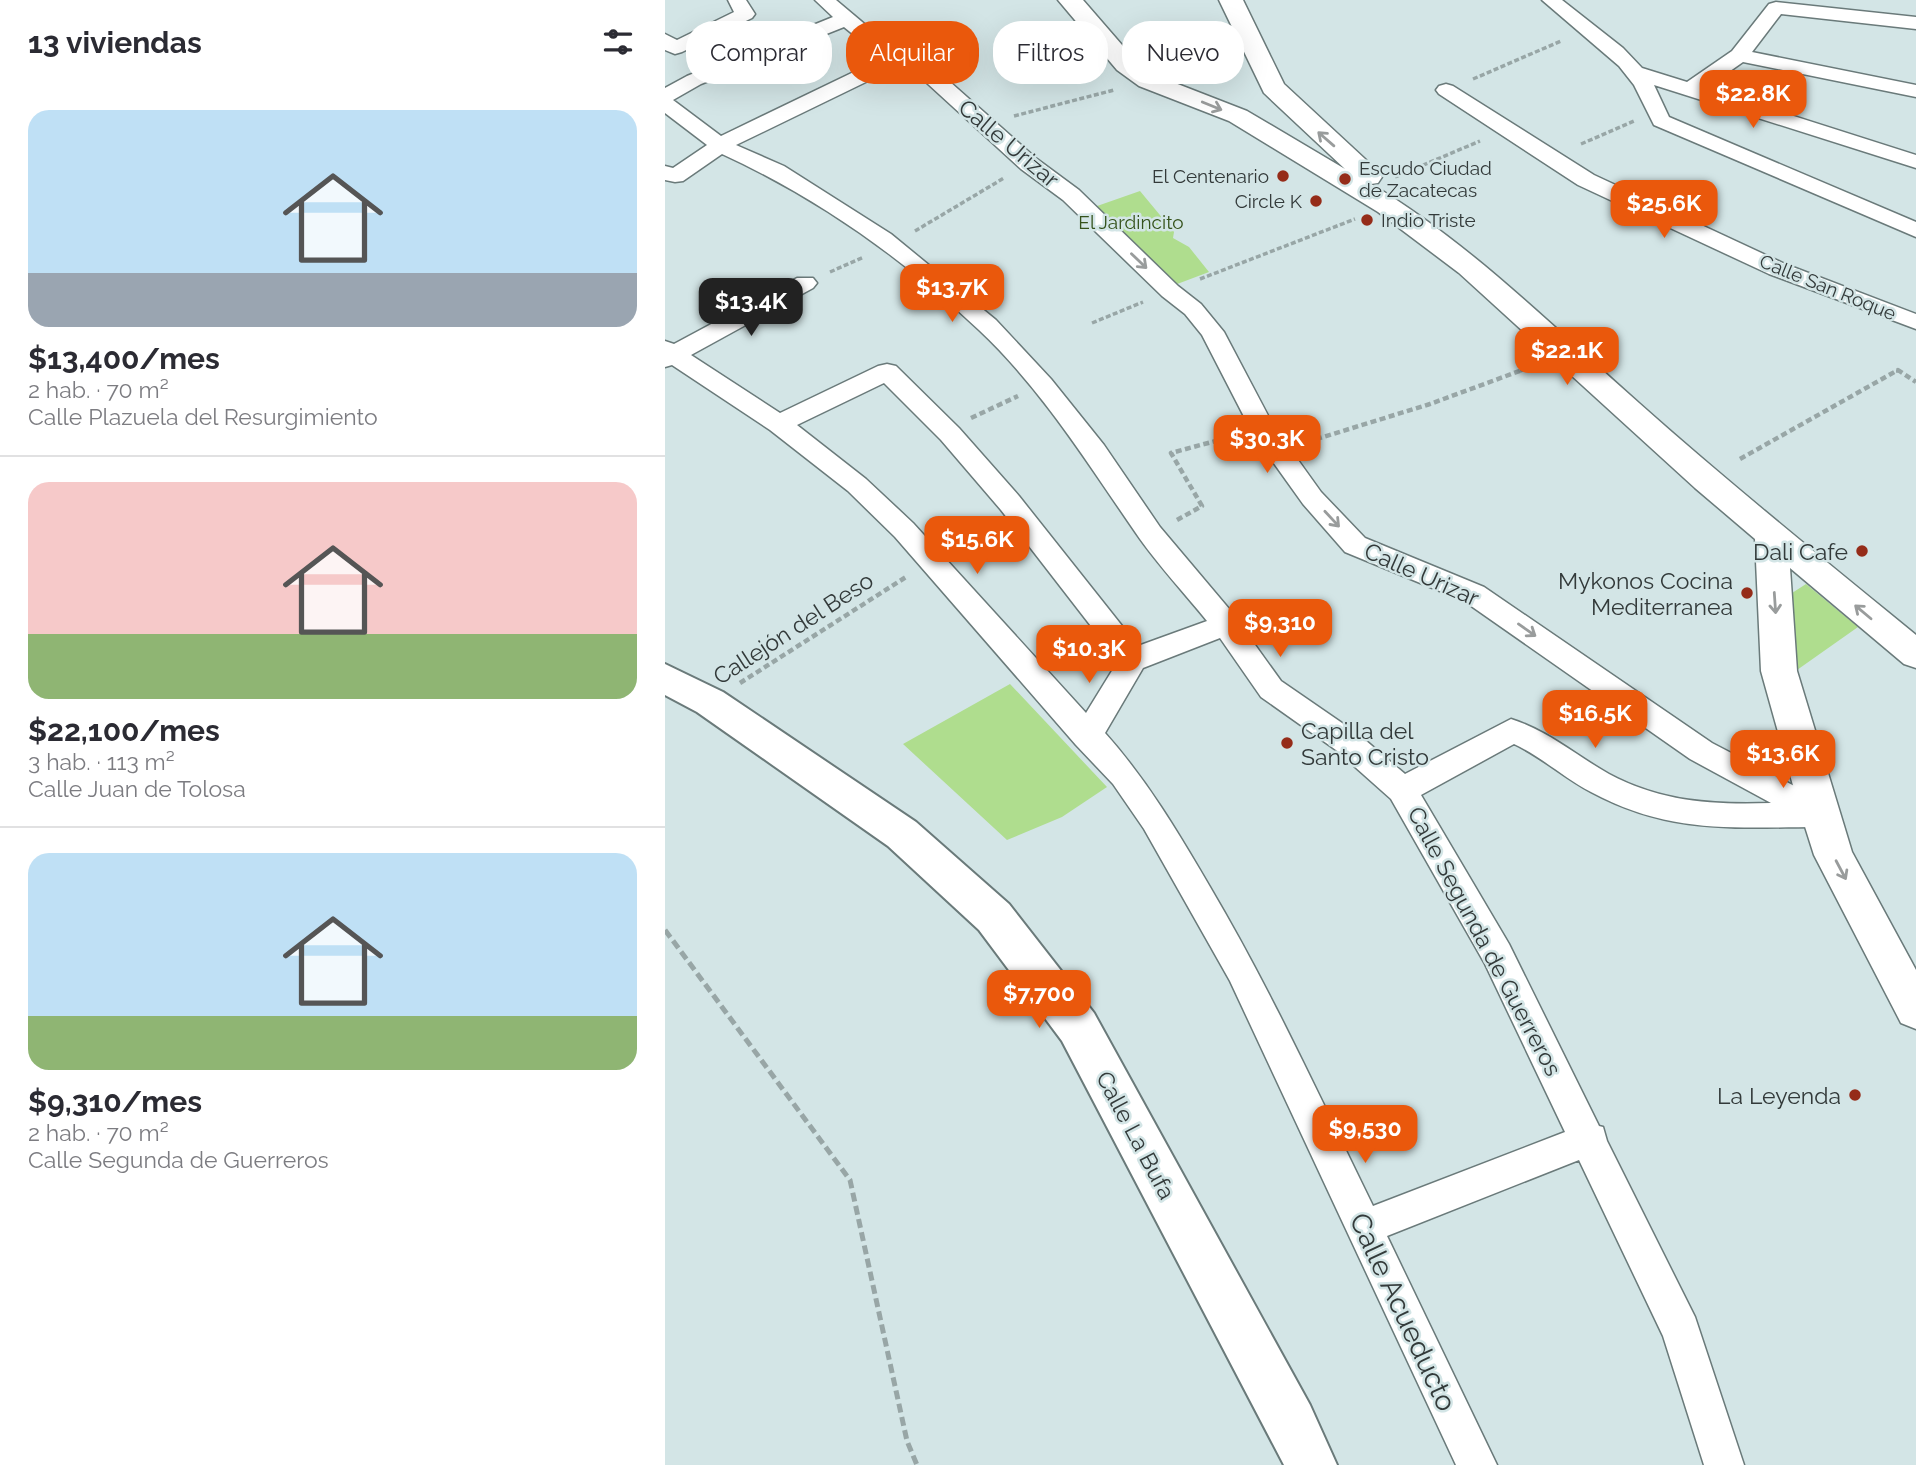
<!DOCTYPE html>
<html lang="es">
<meta charset="utf-8">
<style>
:root{--surface:#fff;--page:#f7f7f7;--text:#2b2b33;--muted:#7c7c81;--line:#e1e1e2;--accent:#ea580c}
body{margin:0;font-family:Raleway,sans-serif;background:var(--page);color:var(--text);height:100vh;display:flex;flex-direction:column;font-size:26px;white-space:nowrap}
*{box-sizing:border-box;margin:0}
p{font-size:23px;color:var(--muted)}
.icon{flex:none;width:38px;height:38px;fill:none;stroke:currentColor;stroke-width:2;stroke-linecap:round;stroke-linejoin:round}
.map{position:relative;flex:1;overflow:hidden}
.drawer{display:flex;flex-direction:column;background:var(--surface);width:665px}
.drawer>*{flex:none}
.banner{position:absolute;left:21px;top:21px;width:665px;height:63px;display:flex;gap:14px}
.price{position:absolute;translate:-50% -60px;padding:0 16px;border-radius:14px;background:var(--accent);color:#fff;font-size:23px;line-height:46px;filter:drop-shadow(0 2px 4px #0008)}
.price::after{content:'';position:absolute;left:50%;top:42px;width:21px;height:16px;margin-left:-10px;background:inherit;clip-path:polygon(0 0,100% 0,50% 100%)}
.price.selected{background:#222;color:#fff}
ul{padding:0;list-style:none}
li{display:grid;align-content:center;gap:14px;height:371px;padding:0 28px}
li+li{border-top:2px solid var(--line)}
li span{display:grid;place-items:center;height:217px;border-radius:21px;color:#555}
li>.icon{margin-inline-start:auto}
span .icon{width:126px;height:126px;fill:#fffc;stroke-width:1}
li b{font-size:30px}
h2{display:flex;justify-content:space-between;align-items:center;height:84px;padding:0 28px;font-size:30px}
.chip{padding:0 24px;border-radius:28px;background:var(--surface);box-shadow:0 7px 28px #0002;font-size:24px;line-height:63px}
.chip.selected{background:var(--accent);color:#fff}
main{display:flex;flex:1;min-height:0}
.map>svg:first-child{display:block}
</style>
<main>
<section class="drawer">
<h2>13 viviendas<svg class="icon" aria-label="filters" viewBox="0 0 24 24"><path d="M4 7h16M4 17h16"/><circle cx="9" cy="7" r="2"/><circle cx="15" cy="17" r="2"/></svg></h2>
<ul>
<li><span style="background:linear-gradient(#bfe0f5 75%,#9aa5b1 0)"><svg class="icon" aria-label="home" viewBox="0 0 24 24"><path d="M3 11l9-7 9 7M6 9v11h12V9"/></svg></span><div><b>$13,400/mes</b><p>2 hab. · 70 m²</p><p>Calle Plazuela del Resurgimiento</p></div></li>
<li><span style="background:linear-gradient(#f6c9c9 70%,#8fb573 0)"><svg class="icon" aria-label="home" viewBox="0 0 24 24"><path d="M3 11l9-7 9 7M6 9v11h12V9"/></svg></span><div><b>$22,100/mes</b><p>3 hab. · 113 m²</p><p>Calle Juan de Tolosa</p></div></li>
<li><span style="background:linear-gradient(#bfe0f5 75%,#8fb573 0)"><svg class="icon" aria-label="home" viewBox="0 0 24 24"><path d="M3 11l9-7 9 7M6 9v11h12V9"/></svg></span><div><b>$9,310/mes</b><p>2 hab. · 70 m²</p><p>Calle Segunda de Guerreros</p></div></li>
</ul>
</section>
<div class="map">
<svg width="1251" height="1465" viewBox="0 0 1251 1465">
<rect width="100%" height="100%" fill="#d3e5e6"/>
<path fill="#afdd8e" d="M475,191L509,232L508,238L524,247L544,272L499,289L415,212Z
M1141,584L1193,627L1132,670L1124,595Z
M345,684L442,787L397,817L342,840L238,744Z"/>
<g fill="none" stroke-linecap="round" stroke-linejoin="round">
<defs>
<path id="minor" d="M63,0H81L90,14L87,18L17,52L10,54L0,50V34L12,40L69,12Z
M150,0H171L209,32L249,50L372,159L414,190L513,286L536,304L559,332L608,425L656,492L700,538L819,587L1047,743L1166,805L1170,814L1166,823L1155,827C1069,827 1006,835 926,792C899,778 877,757 849,744L756,795L844,944L934,1126L938,1127L942,1141L1030,1317L1079,1465H1039L998,1336L914,1160L722,1236L832,1465H791L565,981L479,829L448,784L411,745L230,537L183,491L105,430L7,365L0,367V341L9,344L132,278H148L152,283L148,288L26,355L115,413L213,366L222,364L231,366L294,428L354,496L473,646L542,621C520,594 495,567 475,539C425,467 378,390 314,330C239,259 151,197 57,154L18,181L10,182L0,180V166L8,168L42,145L0,113V88L22,76L168,17ZM179,27L195,40L226,54L56,136L8,100L36,84ZM240,63L356,169L398,200L497,296L520,314L537,335L588,434L638,504L680,552L799,601L1025,759L1106,803C1049,805 996,802 944,774C910,755 884,731 846,719L740,774L693,734L616,681L565,610L495,527L439,445L386,379L331,320L226,234L119,166L71,145ZM219,383L276,440L336,510L453,661L421,713L248,523L201,479L132,425ZM555,638L596,697L671,750L726,799L820,964L900,1132L708,1206C655,1098 606,990 545,887C513,832 482,780 440,733L478,668Z
M877,0H897L958,48L977,68L1022,82L1067,51L1104,4L1111,2L1251,17V29L1116,14L1087,52L1251,85V97L1078,62L1041,88L1251,155V168L989,85L1004,117L1251,222V237L989,125L969,85L954,66Z
M781,84L788,86L929,175L1120,264L1251,314V329L1104,274L913,185L774,94L771,90L774,86Z"/>
<path id="tertiary" d="M393,0H418L470,60L492,76L582,111L680,169L599,93L554,0H578L619,84L713,171L717,177L713,183L706,184C805,243 888,327 974,403C1064,483 1158,559 1251,635V668L1239,664L1125,568L1132,671L1187,852L1251,970V1029L1236,1023L1149,855L1136,814L1096,671L1090,539L1030,488L794,273L713,212L564,121L474,86L452,70Z"/>
<path id="secondary" d="M0,664L58,692L251,822L344,904L429,1013L645,1405L672,1465H619L397,1041L314,930L223,846L32,712L0,695Z"/>
</defs>
<use href="#minor" stroke="#6a7a7a" stroke-width="3"/>
<use href="#tertiary" stroke="#6a7a7a" stroke-width="3"/>
<use href="#secondary" stroke="#6a7a7a" stroke-width="4"/>
<path stroke="#98a6a6" stroke-width="3.5" stroke-dasharray="5 2.5" stroke-linecap="butt" d="M114,71L130,82
M808,79L896,41
M349,116L449,90
M916,144L969,121
M730,177L815,141
M250,231L339,178
M165,272L199,257
M535,279L690,219
M427,323L478,302
M855,371L869,366
M1231,371H1235"/>
<path stroke="#98a6a6" stroke-width="4.5" stroke-dasharray="6 3.5" stroke-linecap="butt" d="M306,418L353,396
M642,442L765,404L860,369
M1075,459L1233,370L1251,382
M512,520L537,506L506,453L569,436
M75,683L241,577"/>
<path stroke="#98a6a6" stroke-width="5" stroke-dasharray="9 4.5" stroke-linecap="butt" d="M0,930L185,1180L242,1441L252,1465"/>
<use href="#minor" fill="#fff" fill-rule="evenodd"/>
<use href="#tertiary" fill="#fff" fill-rule="evenodd"/>
<use href="#secondary" fill="#fff" fill-rule="evenodd"/>
</g>
<defs><path id="oneway-shaft" d="M-6 0H5M1.5-3L5.5 0L1.5 3" fill="none" stroke-width="1.6" stroke-linecap="round" stroke-linejoin="round" transform="scale(1.75)"/></defs>
<g stroke="#999c9c">
<use href="#oneway-shaft" transform="translate(547 106) rotate(22)"/>
<use href="#oneway-shaft" transform="translate(661 139) rotate(-139)"/>
<use href="#oneway-shaft" transform="translate(474 261) rotate(44)"/>
<use href="#oneway-shaft" transform="translate(667 519) rotate(47)"/>
<use href="#oneway-shaft" transform="translate(1110 603) rotate(86)"/>
<use href="#oneway-shaft" transform="translate(1198 612) rotate(-140)"/>
<use href="#oneway-shaft" transform="translate(862 630) rotate(35)"/>
<use href="#oneway-shaft" transform="translate(1176 870) rotate(62)"/>
</g>
<g fill="#952c19" stroke="#d3e5e6" stroke-width="2.5">
<circle cx="618" cy="176" r="7"/>
<circle cx="680" cy="179" r="7"/>
<circle cx="651" cy="201" r="7"/>
<circle cx="702" cy="220" r="7"/>
<circle cx="1197" cy="551" r="7"/>
<circle cx="1082" cy="593" r="7"/>
<circle cx="622" cy="743" r="7"/>
<circle cx="1190" cy="1095" r="7"/>
</g>
<g text-anchor="middle" dominant-baseline="central" stroke-width="5" stroke-linejoin="round" paint-order="stroke">
<g font-size="19" fill="#333a3a" stroke="#d3e5e6" text-anchor="start">
<text x="694" y="168">Escudo Ciudad<tspan x="694" dy="22">de Zacatecas</tspan></text>
<text x="604" y="176" text-anchor="end">El Centenario</text>
<text x="637" y="201" text-anchor="end">Circle K</text>
<text x="716" y="220">Indio Triste</text>
</g>
<g font-size="19" fill="#35521b" stroke="#d3e5e6">
<text x="466" y="222">El Jardincito</text>
</g>
<g font-size="19" fill="#333a3a" stroke="#d3e5e6">
<text transform="translate(1163 287) rotate(22)">Calle San Roque</text>
</g>
<g font-size="23" fill="#333a3a" stroke="#d3e5e6">
<text transform="translate(344 143) rotate(40)">Calle Urizar</text>
<text transform="translate(757 574) rotate(24)">Calle Urizar</text>
<text transform="translate(128 628) rotate(-33)">Callejón del Beso</text>
<text transform="translate(820 941) rotate(62)">Calle Segunda de Guerreros</text>
<text transform="translate(471 1135) rotate(62)">Calle La Bufa</text>
</g>
<g font-size="23" fill="#333a3a" stroke="#d3e5e6" text-anchor="end">
<text x="1183" y="551">Dali Cafe</text>
<text x="1068" y="580">Mykonos Cocina<tspan x="1068" dy="26">Mediterranea</tspan></text>
<text x="636" y="730" text-anchor="start">Capilla del<tspan x="636" dy="26">Santo Cristo</tspan></text>
<text x="1176" y="1095">La Leyenda</text>
</g>
<g font-size="28" fill="#333a3a" stroke="#d3e5e6">
<text transform="translate(738 1312) rotate(65)">Calle Acueducto</text>
</g>
</g>
</svg>
<b class="price" style="left:1088px;top:130px">$22.8K</b>
<b class="price" style="left:999px;top:240px">$25.6K</b>
<b class="price" style="left:287px;top:324px">$13.7K</b>
<b class="price selected" style="left:86px;top:338px">$13.4K</b>
<b class="price" style="left:902px;top:387px">$22.1K</b>
<b class="price" style="left:602px;top:475px">$30.3K</b>
<b class="price" style="left:312px;top:576px">$15.6K</b>
<b class="price" style="left:615px;top:659px">$9,310</b>
<b class="price" style="left:424px;top:685px">$10.3K</b>
<b class="price" style="left:930px;top:750px">$16.5K</b>
<b class="price" style="left:1118px;top:790px">$13.6K</b>
<b class="price" style="left:374px;top:1030px">$7,700</b>
<b class="price" style="left:700px;top:1165px">$9,530</b>
<div class="banner">
<a class="chip">Comprar</a>
<a class="chip selected">Alquilar</a>
<a class="chip">Filtros</a>
<a class="chip">Nuevo</a>
</div>
</div>
</main>
